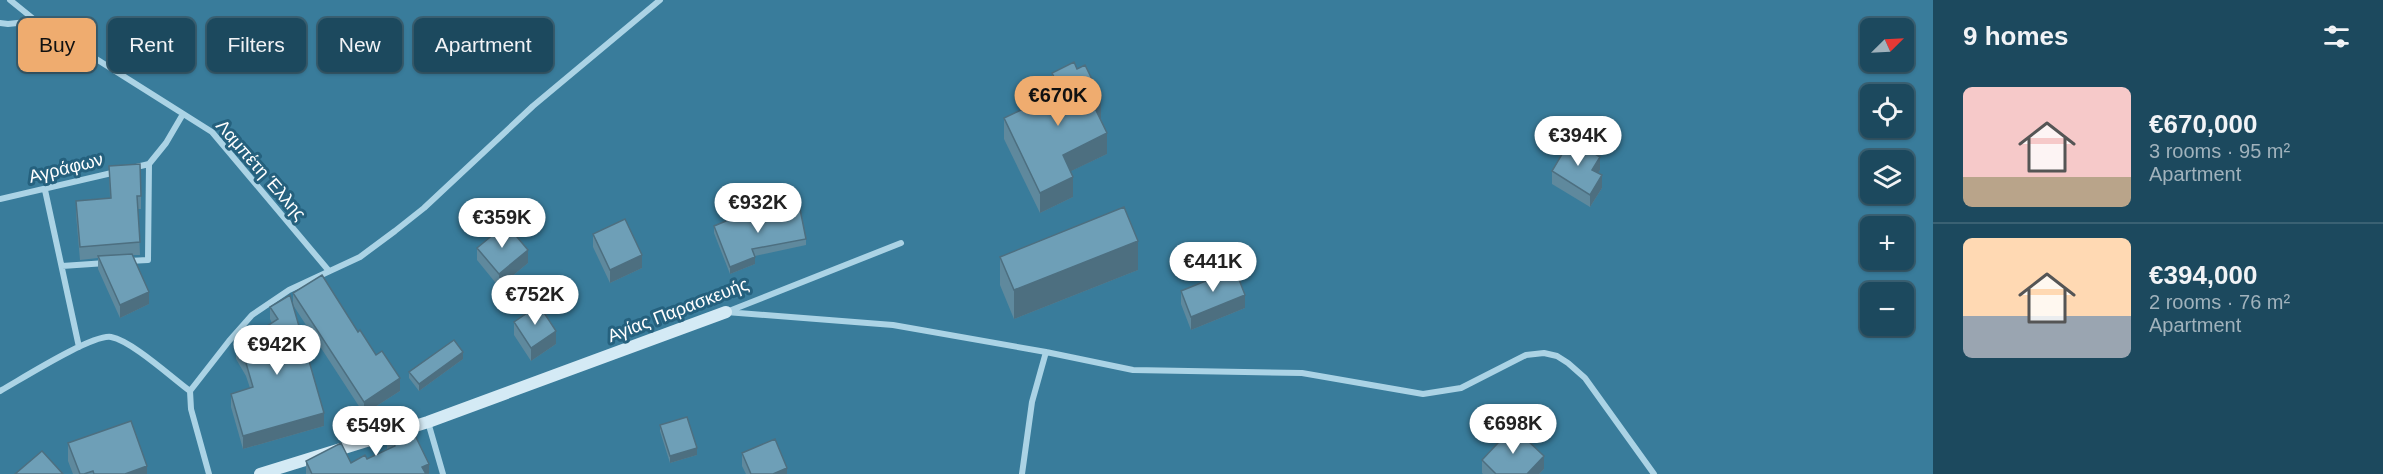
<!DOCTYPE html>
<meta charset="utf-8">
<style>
:root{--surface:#1c495e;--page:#295367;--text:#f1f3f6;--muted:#a0b2bc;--line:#3a6173;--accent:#efac6f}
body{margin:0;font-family:Helvetica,sans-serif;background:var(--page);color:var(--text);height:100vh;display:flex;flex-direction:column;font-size:22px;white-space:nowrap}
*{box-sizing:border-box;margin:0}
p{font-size:20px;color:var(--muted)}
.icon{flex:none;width:33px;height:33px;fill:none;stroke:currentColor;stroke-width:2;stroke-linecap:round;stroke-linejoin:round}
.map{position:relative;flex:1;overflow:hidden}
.side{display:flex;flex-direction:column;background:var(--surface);width:450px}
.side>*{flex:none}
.hud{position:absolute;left:18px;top:18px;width:570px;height:54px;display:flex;gap:12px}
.needle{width:39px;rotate:66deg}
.fabs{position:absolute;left:1860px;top:18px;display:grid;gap:12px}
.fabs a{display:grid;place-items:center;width:54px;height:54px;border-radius:9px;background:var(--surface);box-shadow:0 2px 4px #0004,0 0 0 2px var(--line);font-size:30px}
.price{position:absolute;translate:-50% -51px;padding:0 14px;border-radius:21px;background:#fff;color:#222;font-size:20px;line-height:39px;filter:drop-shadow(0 2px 3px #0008)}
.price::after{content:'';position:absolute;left:50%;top:36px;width:18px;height:14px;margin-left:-9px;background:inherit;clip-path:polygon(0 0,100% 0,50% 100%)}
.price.current{background:var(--accent);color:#111}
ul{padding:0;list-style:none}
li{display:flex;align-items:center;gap:18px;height:150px;padding:0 30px}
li+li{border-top:2px solid var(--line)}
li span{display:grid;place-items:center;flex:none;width:168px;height:120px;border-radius:9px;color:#555}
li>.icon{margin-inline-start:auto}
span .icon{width:72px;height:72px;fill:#fffc;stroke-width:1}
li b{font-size:26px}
h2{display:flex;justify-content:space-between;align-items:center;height:72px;padding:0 30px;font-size:26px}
.chip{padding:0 21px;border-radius:9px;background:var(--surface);box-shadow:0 2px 4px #0004,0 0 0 2px var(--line);font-size:21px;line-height:54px}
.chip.current{background:var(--accent);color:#111}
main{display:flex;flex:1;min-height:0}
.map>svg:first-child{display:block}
</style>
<main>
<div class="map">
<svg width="1933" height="474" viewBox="0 0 1933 474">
<rect width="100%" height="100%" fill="#25617e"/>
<path fill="#397c9b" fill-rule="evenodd" d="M0,0H1933V474H0ZM1870,28H1904V62H1870ZM1870,94H1904V128H1870ZM1870,160H1904V194H1870ZM1870,226H1904V260H1870ZM1870,292H1904V326H1870Z"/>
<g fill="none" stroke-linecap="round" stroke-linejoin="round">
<path stroke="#abd3e5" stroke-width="6" d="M10,0L36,21L212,132L329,271
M0,23L8,24L36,21
M132,168L149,164L166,143L183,114
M45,190L79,347
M0,199L116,172
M128,261L148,260L149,164
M62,266L106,263
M729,311L901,243
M726,312L893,325L1046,352L1133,370L1302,373L1423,394L1461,388L1526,355L1544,353L1557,356L1568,363L1585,378L1654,474
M0,391C20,380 92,334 111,337C132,341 171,377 190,391
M428,422L443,474
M209,474L191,409L190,391L229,341L252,315L289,290L360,257L395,231L424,208L533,106L660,0
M1022,474L1032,402L1046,352"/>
<path stroke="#d4eaf5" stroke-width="12" d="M260,474L428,422L726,312"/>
</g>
<path fill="#5f899d" d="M1052,73L1101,119L1107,154L1071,171L1073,197L1040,213L1004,139V118L1053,95L1052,93Z
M109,166L141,196V209H138L140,255H133L149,304L120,318L98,269V258L80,260L76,214V201L110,198Z
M1600,170L1598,173L1602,188L1590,207L1552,184V171Z
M740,221L806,239V245L755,256V264L730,274L714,233V226Z
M593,234L642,268L610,283L593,247Z
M477,248L528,263L499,287L477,260Z
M1000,257L1138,270L1014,319L1000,285Z
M1181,291L1245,308L1191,330L1181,304Z
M293,293L358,332L376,355L400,391L364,414L293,305Z
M290,295L324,426L243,449L231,407V394L250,388L246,376L236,359V346L272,323L270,319V307Z
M514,322L556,344L531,361L514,335Z
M463,359L419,391L409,378V372Z
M660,425L697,455L670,463L660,431Z
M387,429L429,474H306V461L351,463L367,459L387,450Z
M68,443L147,474H73L68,461Z
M742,453L787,474H746L742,466Z
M1482,460L1544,469L1539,474H1483L1482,473Z"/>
<path fill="#4d6f80" d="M1101,98V119L1092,123V102Z
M1107,133V154L1063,175V155Z
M1600,157V170L1592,183V170Z
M1602,175V188L1590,207V195Z
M1073,177V197L1040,213V193Z
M1138,241V270L1014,319V290Z
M528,250V263L499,287V274Z
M642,255V268L610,283V270Z
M755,257V264L730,274V267Z
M149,292V304L120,318V305Z
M1245,295V308L1191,330V317Z
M556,331V344L531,361V348Z
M463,352V359L419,391V384Z
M400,378V391L364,414V402Z
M324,413V426L243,449V436Z
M697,448V455L670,463V456Z
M1544,456V469L1539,474H1527Z
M429,464V474H422V467Z
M147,466V474H125Z
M787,468V474H773Z"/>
<path fill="#6e9fb7" stroke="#4d6f80" stroke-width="1.5" d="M1074,62L1077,69L1085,65L1101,98L1092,102L1107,133L1063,155L1073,177L1040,193L1004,118L1061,91L1052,73Z
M1571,139L1600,157L1592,170L1602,175L1590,195L1552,171Z
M140,164L141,196H137L140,242L80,247L76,201L111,198L109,166Z
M1124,207L1138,241L1014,290L1000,257Z
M800,209L806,239L752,249L755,257L730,267L714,226L738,216L740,221Z
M625,219L642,255L610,270L593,234Z
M506,224L528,250L499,274L477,248Z
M132,254L149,292L120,305L98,256Z
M1235,269L1245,295L1191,317L1181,291Z
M322,275L358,332L360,330L376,355L382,351L400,378L364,402L293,293Z
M290,295L324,413L243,436L231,394L253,387L246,363L236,346L278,319L270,307Z
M539,305L556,331L531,348L514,322Z
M454,340L463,352L419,384L409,372Z
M687,417L697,448L670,456L660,425Z
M407,419L429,464L422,467L426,474H312L306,461L341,443L351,463L365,455L367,459L395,446L387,429Z
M131,421L147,466L125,474H94L93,471L84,474H80L68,443Z
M1513,427L1544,456L1527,474H1496L1482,460Z
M775,439L787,468L773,474H751L742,453Z
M42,451L63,474H15Z"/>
<g text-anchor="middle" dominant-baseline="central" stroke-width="6" stroke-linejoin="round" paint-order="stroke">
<g font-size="18" fill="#fff" stroke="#25617e">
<text transform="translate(66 168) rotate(-14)">Αγράφων</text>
<text transform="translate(261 170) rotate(49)">Λαμπέτη Έλλης</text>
<text transform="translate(678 310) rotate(-21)">Αγίας Παρασκευής</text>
</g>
</g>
</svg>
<div class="fabs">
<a><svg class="needle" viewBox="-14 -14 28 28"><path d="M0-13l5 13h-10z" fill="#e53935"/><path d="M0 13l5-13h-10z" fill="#a0b2bc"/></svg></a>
<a><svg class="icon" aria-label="locate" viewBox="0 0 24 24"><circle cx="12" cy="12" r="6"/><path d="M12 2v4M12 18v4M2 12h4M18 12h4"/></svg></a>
<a><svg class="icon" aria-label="layers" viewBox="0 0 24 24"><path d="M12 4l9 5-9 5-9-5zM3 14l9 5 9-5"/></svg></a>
<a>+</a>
<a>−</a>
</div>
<b class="price current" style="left:1058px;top:127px">€670K</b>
<b class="price" style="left:1578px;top:167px">€394K</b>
<b class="price" style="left:758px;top:234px">€932K</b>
<b class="price" style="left:502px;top:249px">€359K</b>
<b class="price" style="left:1213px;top:293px">€441K</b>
<b class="price" style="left:535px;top:326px">€752K</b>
<b class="price" style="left:277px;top:376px">€942K</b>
<b class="price" style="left:1513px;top:455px">€698K</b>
<b class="price" style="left:376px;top:457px">€549K</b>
<div class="hud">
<a class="chip current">Buy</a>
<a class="chip">Rent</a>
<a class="chip">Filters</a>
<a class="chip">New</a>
<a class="chip">Apartment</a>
</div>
</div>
<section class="side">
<h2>9 homes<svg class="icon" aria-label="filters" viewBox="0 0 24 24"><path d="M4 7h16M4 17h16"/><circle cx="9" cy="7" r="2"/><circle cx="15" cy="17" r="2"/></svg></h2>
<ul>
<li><span style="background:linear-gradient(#f6c9c9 75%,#b9a48a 0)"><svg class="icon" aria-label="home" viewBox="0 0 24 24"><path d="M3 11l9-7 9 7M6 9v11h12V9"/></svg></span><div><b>€670,000</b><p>3 rooms · 95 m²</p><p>Apartment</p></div></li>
<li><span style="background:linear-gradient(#ffd9b3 65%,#9aa5b1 0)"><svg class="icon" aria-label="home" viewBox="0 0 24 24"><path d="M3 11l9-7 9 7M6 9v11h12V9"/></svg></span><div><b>€394,000</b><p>2 rooms · 76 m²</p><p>Apartment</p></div></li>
</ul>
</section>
</main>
